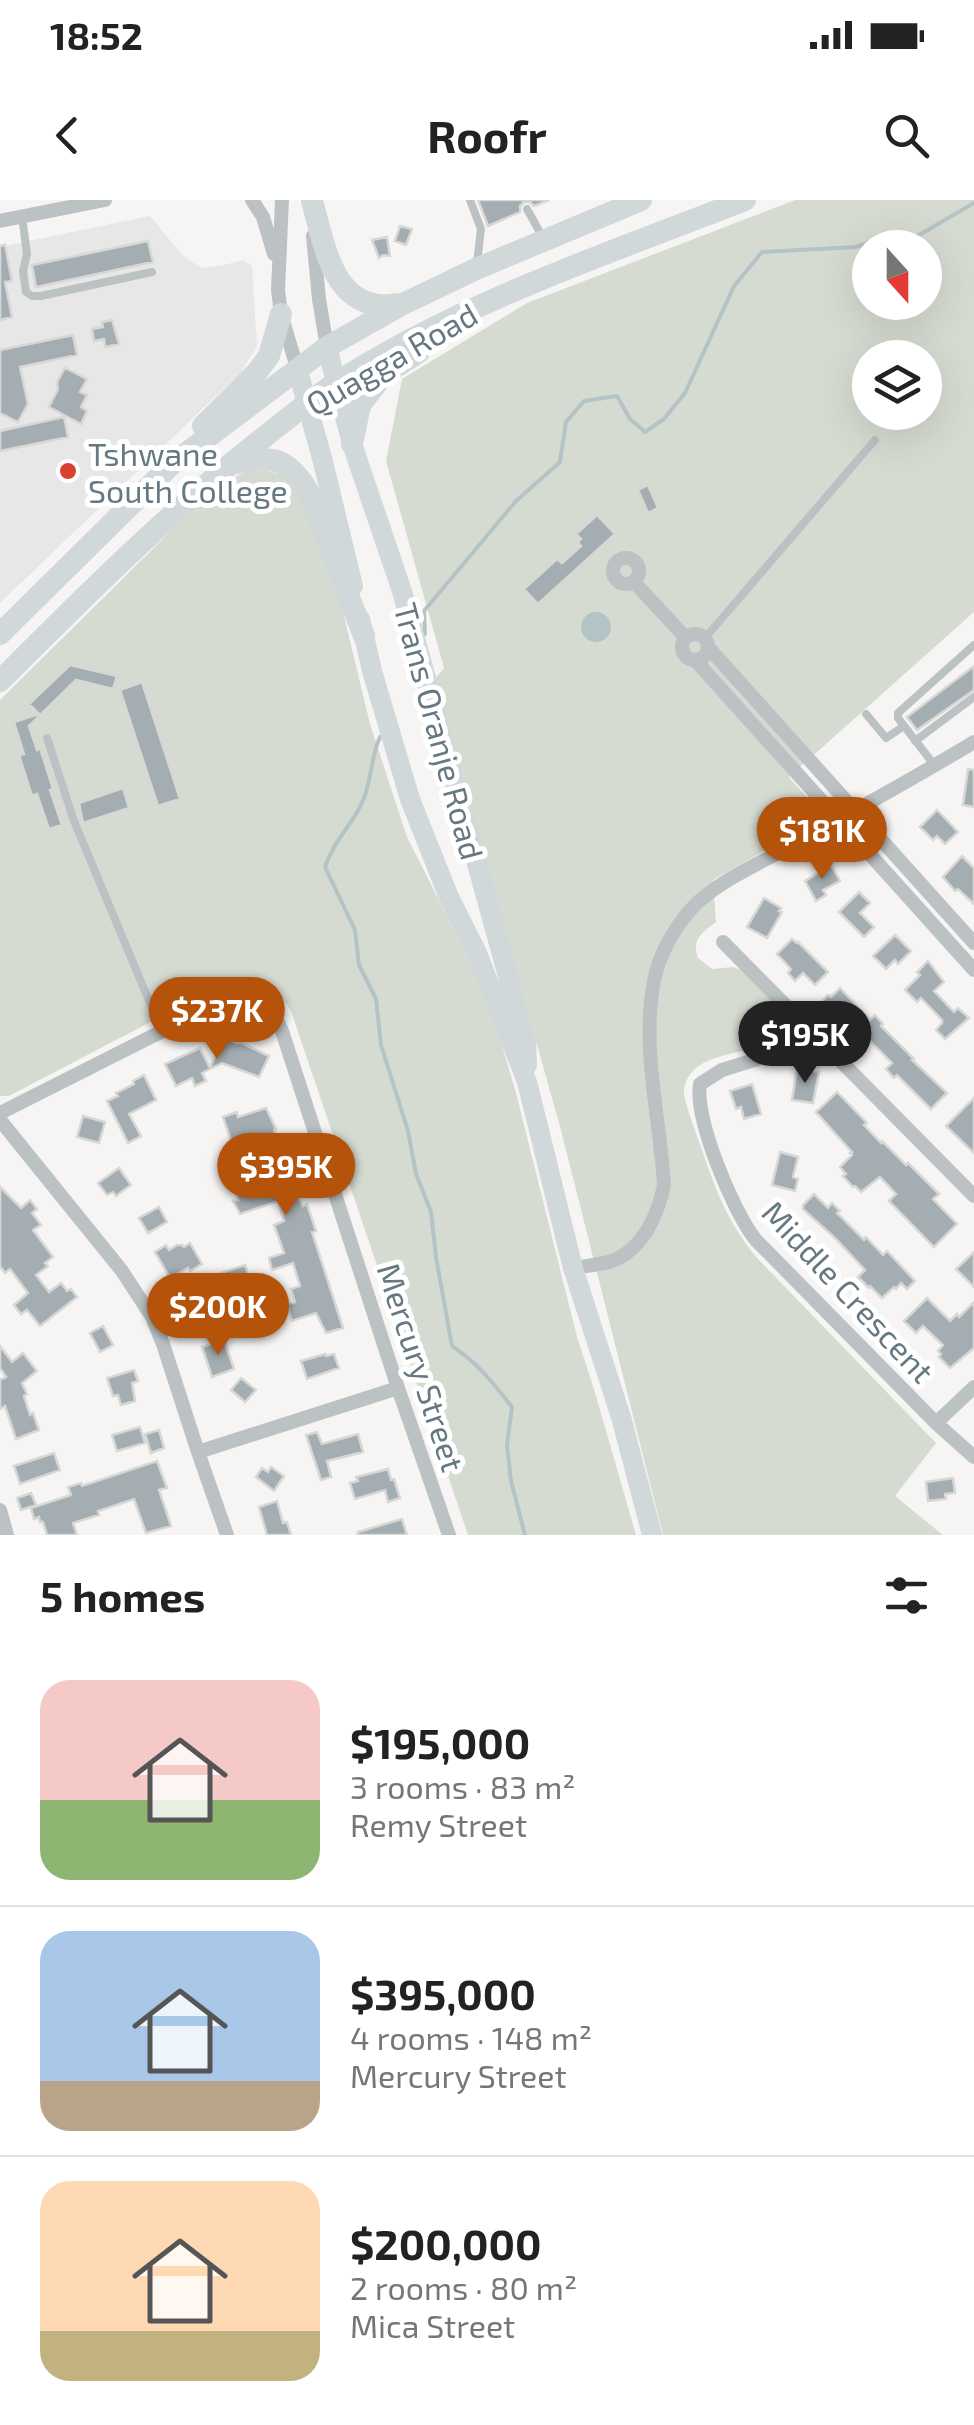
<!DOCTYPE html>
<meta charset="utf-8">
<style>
:root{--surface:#fff;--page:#f2f2f2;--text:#222;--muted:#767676;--line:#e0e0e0;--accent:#b45309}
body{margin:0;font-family:"Exo 2",sans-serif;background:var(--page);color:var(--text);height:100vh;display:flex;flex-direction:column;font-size:38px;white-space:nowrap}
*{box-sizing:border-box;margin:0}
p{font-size:32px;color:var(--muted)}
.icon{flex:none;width:55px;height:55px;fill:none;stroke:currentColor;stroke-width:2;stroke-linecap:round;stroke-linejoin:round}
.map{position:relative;height:1335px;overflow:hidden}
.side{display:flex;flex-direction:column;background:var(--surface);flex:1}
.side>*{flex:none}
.needle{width:65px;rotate:159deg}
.buttons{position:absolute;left:852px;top:30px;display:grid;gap:20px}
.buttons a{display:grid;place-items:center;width:90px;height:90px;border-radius:50%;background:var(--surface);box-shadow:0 10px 40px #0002;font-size:50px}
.price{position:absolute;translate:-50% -85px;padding:0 22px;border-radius:35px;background:var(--accent);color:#fff;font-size:32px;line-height:65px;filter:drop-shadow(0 2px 5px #0008)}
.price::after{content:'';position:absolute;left:50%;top:60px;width:30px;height:22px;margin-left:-15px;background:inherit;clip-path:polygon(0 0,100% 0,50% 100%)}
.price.current{background:#222;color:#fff}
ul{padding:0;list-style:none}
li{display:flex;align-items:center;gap:30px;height:250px;padding:0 40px}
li+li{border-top:2px solid var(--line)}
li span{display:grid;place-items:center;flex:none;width:280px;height:200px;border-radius:30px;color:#555}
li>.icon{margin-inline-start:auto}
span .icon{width:120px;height:120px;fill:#fffc;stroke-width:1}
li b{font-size:42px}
h2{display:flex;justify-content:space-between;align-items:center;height:120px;padding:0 40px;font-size:42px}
.status{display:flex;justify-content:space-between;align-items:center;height:70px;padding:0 50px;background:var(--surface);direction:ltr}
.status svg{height:28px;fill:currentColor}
header{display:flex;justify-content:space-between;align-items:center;height:130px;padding:0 40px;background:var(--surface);font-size:45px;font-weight:700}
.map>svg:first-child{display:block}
</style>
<div class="status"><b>18:52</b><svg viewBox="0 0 49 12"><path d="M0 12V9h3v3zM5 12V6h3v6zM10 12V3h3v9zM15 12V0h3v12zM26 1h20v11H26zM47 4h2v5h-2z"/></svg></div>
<header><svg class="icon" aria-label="back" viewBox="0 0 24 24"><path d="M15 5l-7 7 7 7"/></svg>Roofr<svg class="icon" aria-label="search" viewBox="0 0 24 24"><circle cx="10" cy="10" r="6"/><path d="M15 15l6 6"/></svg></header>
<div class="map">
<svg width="974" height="1335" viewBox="0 0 974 1335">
<rect width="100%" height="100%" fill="#f6f5f3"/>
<path fill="#e6e7e6" d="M150,16L183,56L201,68L224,65L243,60L252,66L257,147L240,173L0,403V47Z"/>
<path fill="#d6dbd2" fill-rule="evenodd" d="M795,0H974V412L789,577C800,592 825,607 808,626L713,680L716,722C702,732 691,740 698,758L712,769L733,767L744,771L786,816L788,830C762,861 685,843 684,895C688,913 695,930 701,947C716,991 727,1021 757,1058L936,1243L895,1296L943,1335H663L561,930L434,480L444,468L386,261L402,179L527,103ZM870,48H925V102H870ZM870,158H925V212H870Z
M265,270L283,275L298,286L337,387L370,524L407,637L478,777L496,825L516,893L577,1137L594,1189L636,1335H468L291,811C278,787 256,777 229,781L9,896H0V500L183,319L230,279L248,271Z"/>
<path fill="#b4c3c5" d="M581 427a15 15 0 1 1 30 0a15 15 0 1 1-30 0Z"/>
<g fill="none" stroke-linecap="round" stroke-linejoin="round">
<path stroke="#b4c3c5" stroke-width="4" d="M425,434L424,411L516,301L560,262L566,222L584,201L617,196L630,219L645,232L664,219L685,193L734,86L762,52L856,47L876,40L902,45L974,3
M380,537C370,558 372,584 361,605C349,629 335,639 325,667L355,730L359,765L376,799L381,845L408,931L416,974L431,1012L436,1057L452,1146C477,1162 494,1184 512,1207L507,1245L511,1281L525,1335"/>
</g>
<path fill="#a4aeb2" stroke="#d7d7d5" stroke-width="2.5" d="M478,0H549L534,6L530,2H524L520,6V12L488,26Z
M400,26L412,29L406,45L395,41Z
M387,37L390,56L383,55L379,58L372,40Z
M148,41L153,62L36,87L32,65Z
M5,45L12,81L5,82L12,117L0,120V46Z
M112,120L119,144L105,147L104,139L94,141L92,129L103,127L102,122Z
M73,135L77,155L20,167L28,204L18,222L0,213V150Z
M65,168L87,179L80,192L87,195L81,207L87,211L81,224L49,207L58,189L57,182Z
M64,217L68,237L0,251V231Z
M648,285L658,308L648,313L638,290Z
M597,315L615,334L538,404L524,389L557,359L562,363L581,346L578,342L581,339L576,334Z
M70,465L117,476L113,489L76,480L29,526L37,550L40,548L53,589L50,590L62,625L49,629L37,594L32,596L19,555L24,554L14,522L39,514L29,504Z
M974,466V490L917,530L907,517Z
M142,482L180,599L158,606L120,490Z
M968,569L974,570V607L963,605Z
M123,588L129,608L83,623L79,603Z
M937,610L958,632L945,644L937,636L933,640L920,627Z
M962,656L974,668V704L958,689L955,691L943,677Z
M831,665L840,681L823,690L826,695L816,701L805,681Z
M859,692L870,703L860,713L874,727L864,737L839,712Z
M764,698L781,708L779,711L782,712L767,738L747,727Z
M895,735L911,751L898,764L895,760L886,769L873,756Z
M792,739L797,743L798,742L828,772L815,785L803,773L795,781L788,773L791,769L777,754Z
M928,761L944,782L934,791L954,812L958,808L969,818L945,839L936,830L942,823V820L921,798L917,802L905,790L920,775L917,772Z
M840,788L870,820L875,815L883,824L881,826L914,859L912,860L947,893L931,909L897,875L894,878L886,869L892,863L868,839L860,832L858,834L832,807L829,810L821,802L828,795L831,797Z
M223,837L237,843V841L269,856L259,877L222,863L202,873L206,881L195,886L192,878L176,886L165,864L200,848L210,868Z
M797,868L819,872L813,903L792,900Z
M144,875L156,900L129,914L141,936L128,943L107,901L118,896L116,893L134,884L133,881Z
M752,884L761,914L744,919L741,907L736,909L730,891Z
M837,892L867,923L864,925L881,943L882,941L906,965L908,963L939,994L933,999L957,1024L934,1047L889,1001L896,994L880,977L861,992L855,986L853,987L843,976L846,974L840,967L852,955L850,953L852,952L816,912Z
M974,898V953L946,926Z
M266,908L276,929L274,930L283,958L290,957L294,969L291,970L293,979L299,999L303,1006L307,1004L316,1031L312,1032L343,1128L326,1133L316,1113L292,1121L287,1104L295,1102L291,1089L300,1086L293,1063L272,1070L269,1058L284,1053L274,1025L284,1021L278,1001L240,1014L233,1001L238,1000L236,995L258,987L248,960L262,955L256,936L232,944L223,917L237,912L238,917Z
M83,916L105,922L99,943L77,937Z
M780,952L798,957L793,977L798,979L795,991L772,985Z
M119,968L131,985L116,996L113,992L107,995L98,983Z
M0,987L21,1008L30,1000L37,1009L32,1013L41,1025L33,1030L53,1057L45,1063L48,1066L36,1075L49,1092L61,1083L67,1091L71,1089L77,1097L40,1126L27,1110L21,1114L14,1105L28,1093L10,1069L5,1073L0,1066Z
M814,994L828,1008L832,1003L840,1011L837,1013L864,1040L866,1037L883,1055L887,1051L915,1081L907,1089L901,1083L896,1089L894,1087L882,1098L870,1086L869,1088L858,1077L865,1070L835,1038L803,1009V1005Z
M159,1007L167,1022L148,1033L139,1018Z
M190,1043L202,1064L190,1071L188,1068L170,1078L155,1052L166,1045L169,1050L177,1045H182L184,1047Z
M974,1052V1087L956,1069Z
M245,1065L249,1078L219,1088L215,1075Z
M206,1092L215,1107L197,1115L190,1102Z
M927,1098L950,1121L957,1114L959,1117L974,1102V1148L950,1168L939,1157L941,1154L938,1151L943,1145L923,1126L916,1133L904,1121Z
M103,1126L113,1145L100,1152L90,1133Z
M224,1140L234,1169L212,1177L202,1147Z
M0,1146L12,1162L23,1153L37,1171L22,1183L27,1194L24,1196L30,1215L33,1213L39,1230L16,1239L5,1206L0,1209V1180L6,1177L0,1168Z
M325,1154L326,1156L334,1154L339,1168L307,1179L301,1161Z
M134,1170L138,1181L132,1183L135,1201L121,1205L118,1195L113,1196L107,1178Z
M241,1178L256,1190L245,1202L231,1190Z
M140,1227L145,1243L117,1251L112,1235Z
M159,1230L164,1248L151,1253L145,1234Z
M317,1232L322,1244L358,1234L363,1252L327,1261L331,1277L321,1280L306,1235Z
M54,1253L60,1270L20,1284L14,1266Z
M157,1261L167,1288L159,1290L171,1326L146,1333L134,1299L98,1311L99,1315L73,1323L77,1335H47L43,1322H40L39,1317L34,1319L31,1308L71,1295L68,1287L81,1283L82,1286Z
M271,1267L284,1276L274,1291L256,1277L262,1268L268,1272Z
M388,1269L391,1280L394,1279L400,1298L388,1302L385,1290L355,1299L350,1283L358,1281L356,1277Z
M953,1278L955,1293L945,1294L946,1299L928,1301L926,1282Z
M31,1293L36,1305L21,1310L17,1298Z
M277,1301L283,1323L287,1322L291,1335H267L259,1307Z
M402,1319L407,1335H358V1332Z"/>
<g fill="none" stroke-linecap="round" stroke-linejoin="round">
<path stroke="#bcc2c4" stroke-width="8" d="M470,0L481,29L477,63
M527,9L542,36
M22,16L27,54L23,71L26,92L32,96H41L152,72
M705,438L875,240
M866,514L886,538L904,526
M47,538L74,621L162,832
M915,541L974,497
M935,566L898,518V513L974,445"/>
<path stroke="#bcc2c4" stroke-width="14" d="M252,0L263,17L274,54
M282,0L278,90L281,114L298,171
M0,21L105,0
M313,36L319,99L327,147
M613 371a13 13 0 1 1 26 0a13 13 0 1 1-26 0Z
M634,382L685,437
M682 447a13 13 0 1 1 26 0a13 13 0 1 1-26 0Z
M708,447L974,743
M695,460L974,770
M723,742L974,996
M819,840L722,870L700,884C694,918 733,1011 755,1039L936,1223L974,1257
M0,913L226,799C257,790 270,803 282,831L398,1188L449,1335
M0,920L122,1071L152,1117L163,1144L198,1252L227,1335
M573,1068C585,1066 600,1065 612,1061C643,1049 658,1015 664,985C660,919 641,846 654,781C659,753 678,721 698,702C724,679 758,664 789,647C851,613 913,579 974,542
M936,1223L974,1187
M198,1252L398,1188
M0,1310L7,1335"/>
<path stroke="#d1d8da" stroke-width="20" d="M327,147L352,244L402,391L526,842L527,865
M298,171L323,262L353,386
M360,419L372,471L410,599L448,695L477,753L527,882L573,1068L621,1217L652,1335"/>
<path stroke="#d1d8da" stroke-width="22" d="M312,1C323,38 330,99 378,105C386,106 394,104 402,104
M203,226L257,172L269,156L281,114
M352,244L360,205L383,175L419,152
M237,263C273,254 288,259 308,291L364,436
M0,434L172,264L327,147L403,104L476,69L641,0
M0,481C85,396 169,312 263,238C287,219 310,200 336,183C462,102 607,54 745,0"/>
</g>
<circle fill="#da412e" stroke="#fff" stroke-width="4" cx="68" cy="271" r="10"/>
<g text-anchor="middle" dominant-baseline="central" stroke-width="10" stroke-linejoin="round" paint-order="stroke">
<g font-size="32" fill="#667982" stroke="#fff">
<text transform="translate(391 158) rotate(-30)">Quagga Road</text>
<text transform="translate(440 531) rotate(75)">Trans Oranje Road</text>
<text transform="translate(849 1091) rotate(47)">Middle Crescent</text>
<text transform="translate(422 1167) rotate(72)">Mercury Street</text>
</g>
<g font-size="32" fill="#667982" stroke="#fff" text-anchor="start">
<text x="88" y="253">Tshwane<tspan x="88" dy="37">South College</tspan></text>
</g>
</g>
</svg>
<div class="buttons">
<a><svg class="needle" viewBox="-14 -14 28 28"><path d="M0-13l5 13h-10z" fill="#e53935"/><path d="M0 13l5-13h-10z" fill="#767676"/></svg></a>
<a><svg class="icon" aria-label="layers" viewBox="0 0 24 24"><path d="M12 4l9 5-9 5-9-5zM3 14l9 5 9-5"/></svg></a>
</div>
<b class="price" style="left:822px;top:682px">$181K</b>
<b class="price" style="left:217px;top:862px">$237K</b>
<b class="price current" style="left:805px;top:886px">$195K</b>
<b class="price" style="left:286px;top:1018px">$395K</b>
<b class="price" style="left:218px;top:1158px">$200K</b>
</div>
<section class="side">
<h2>5 homes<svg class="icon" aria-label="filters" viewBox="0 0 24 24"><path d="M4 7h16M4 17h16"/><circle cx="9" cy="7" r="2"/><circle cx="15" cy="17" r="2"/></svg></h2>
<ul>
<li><span style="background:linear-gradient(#f6c9c9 60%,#8fb573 0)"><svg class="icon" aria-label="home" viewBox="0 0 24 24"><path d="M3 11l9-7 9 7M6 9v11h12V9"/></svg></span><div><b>$195,000</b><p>3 rooms · 83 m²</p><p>Remy Street</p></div></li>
<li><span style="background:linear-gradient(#a9c7e8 75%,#b9a48a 0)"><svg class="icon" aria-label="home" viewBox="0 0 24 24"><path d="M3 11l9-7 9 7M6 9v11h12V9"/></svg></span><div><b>$395,000</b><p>4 rooms · 148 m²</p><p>Mercury Street</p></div></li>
<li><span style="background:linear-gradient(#ffd9b3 75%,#c2b280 0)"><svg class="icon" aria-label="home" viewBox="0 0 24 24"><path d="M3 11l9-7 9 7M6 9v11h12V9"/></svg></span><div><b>$200,000</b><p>2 rooms · 80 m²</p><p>Mica Street</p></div></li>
</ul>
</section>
